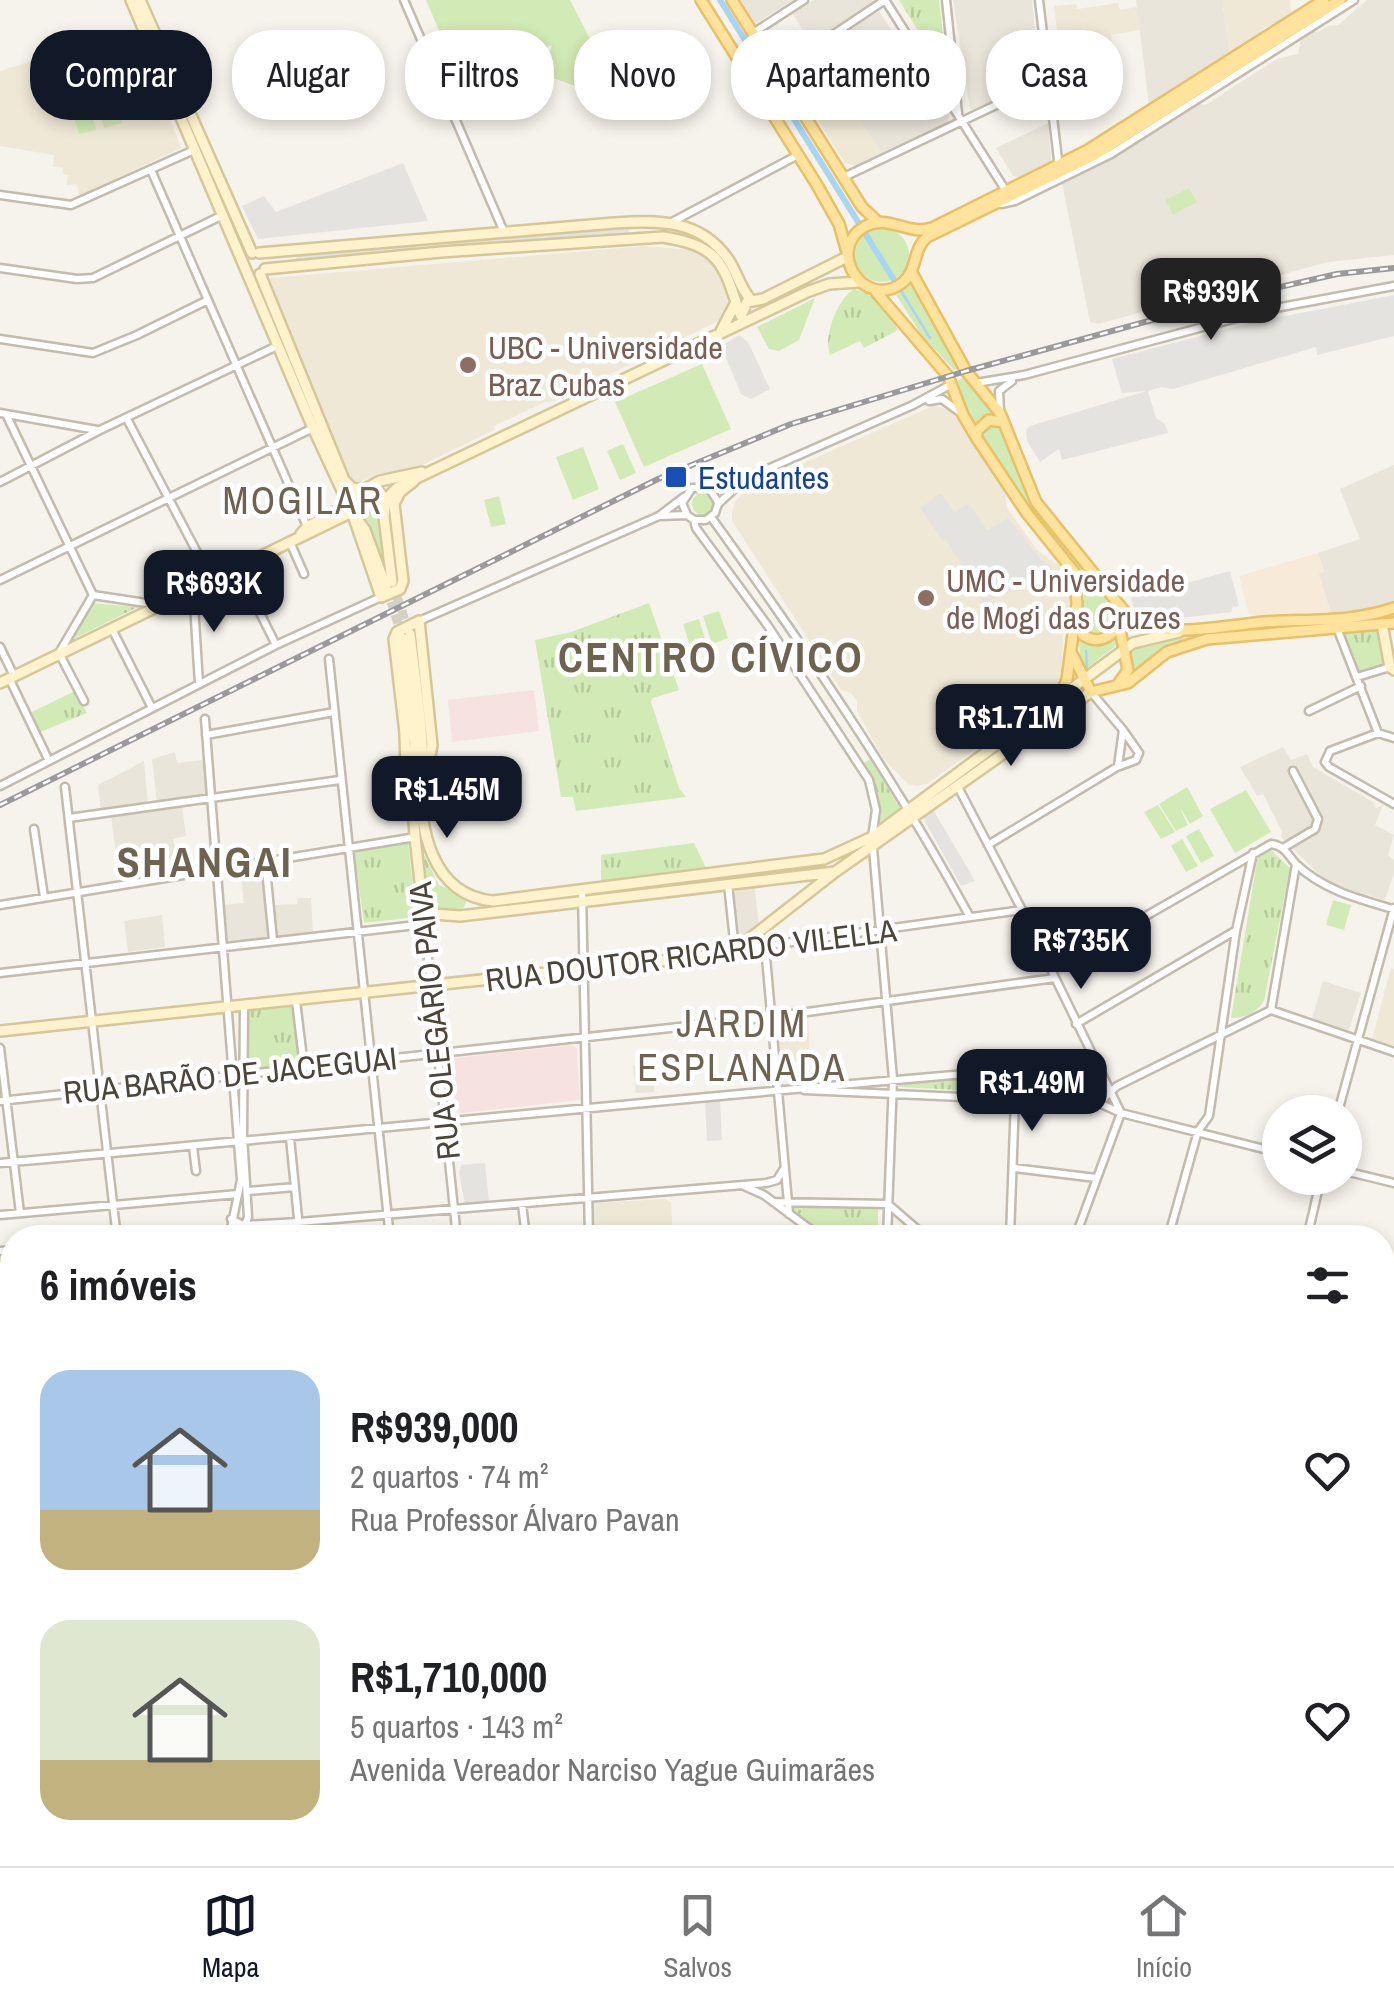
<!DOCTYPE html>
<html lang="pt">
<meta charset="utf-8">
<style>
:root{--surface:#fff;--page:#f2f2f2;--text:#202124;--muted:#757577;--line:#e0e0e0;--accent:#111827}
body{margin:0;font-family:"Archivo Narrow",sans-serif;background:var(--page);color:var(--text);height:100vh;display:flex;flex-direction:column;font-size:38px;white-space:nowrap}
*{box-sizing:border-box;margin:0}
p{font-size:32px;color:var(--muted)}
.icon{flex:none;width:55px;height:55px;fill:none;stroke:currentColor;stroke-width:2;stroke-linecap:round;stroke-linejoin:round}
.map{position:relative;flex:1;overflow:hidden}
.side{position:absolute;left:0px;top:1225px;width:1395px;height:642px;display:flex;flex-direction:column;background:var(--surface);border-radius:40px 40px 0 0;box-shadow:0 5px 15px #0003}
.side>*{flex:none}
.guide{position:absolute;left:30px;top:30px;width:1335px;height:90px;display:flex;gap:20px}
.buttons{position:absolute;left:1262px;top:1095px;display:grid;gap:20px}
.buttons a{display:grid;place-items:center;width:100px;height:100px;border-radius:50%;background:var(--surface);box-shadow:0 5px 15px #0003;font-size:50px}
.price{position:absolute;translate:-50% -85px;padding:0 22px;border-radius:20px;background:var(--accent);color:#fff;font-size:32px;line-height:65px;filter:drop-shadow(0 2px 5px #0008)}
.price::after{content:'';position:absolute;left:50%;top:60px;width:30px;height:22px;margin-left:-15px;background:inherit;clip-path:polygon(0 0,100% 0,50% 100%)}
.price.selected{background:#222;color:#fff}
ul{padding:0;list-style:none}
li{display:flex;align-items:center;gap:30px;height:250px;padding:0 40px}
li span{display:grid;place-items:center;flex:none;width:280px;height:200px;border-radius:30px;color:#555}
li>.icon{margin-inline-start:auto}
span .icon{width:120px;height:120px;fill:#fffc;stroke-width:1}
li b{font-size:42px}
h2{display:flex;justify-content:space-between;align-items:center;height:120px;padding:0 40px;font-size:42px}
.tag{padding:0 35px;border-radius:40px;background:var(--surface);box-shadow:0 5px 15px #0003;font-size:35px;line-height:90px}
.tag.selected{background:var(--accent);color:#fff}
.dock{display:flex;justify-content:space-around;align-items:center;height:140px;border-top:2px solid var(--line);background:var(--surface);font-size:28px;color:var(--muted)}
.dock a{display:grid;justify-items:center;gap:5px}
.dock .selected{color:var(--accent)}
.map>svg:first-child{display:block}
</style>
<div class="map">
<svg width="1394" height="1866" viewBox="0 0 1394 1866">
<defs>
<pattern id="park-tufts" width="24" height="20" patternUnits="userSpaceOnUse" patternTransform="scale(2.5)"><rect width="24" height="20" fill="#d2eab5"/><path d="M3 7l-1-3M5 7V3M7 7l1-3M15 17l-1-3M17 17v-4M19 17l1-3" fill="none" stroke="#b6ca9c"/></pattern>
</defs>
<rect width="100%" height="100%" fill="#f6f3ec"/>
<path fill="#eae5da" d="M741,0H793L755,24Z
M814,0H872L932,95L936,93L949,114L948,124L881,153L792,13Z
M953,0H1032L1040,77L974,110L970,109Z
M1136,0H1222L1230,55L1149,106Z
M1367,0H1394V255L1328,262L1098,324L1090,322L1062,183L1199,103L1205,105L1277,59L1298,54L1301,39L1315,29L1317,33L1328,26L1338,25Z
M1048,123L1051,161L1020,177L1013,176L996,148Z
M1394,465V603L1332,617L1318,573L1324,571L1318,553L1360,539L1340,489Z
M1283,747L1291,760L1307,754L1313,767L1373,802L1376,808L1383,805L1375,825L1394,835L1388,855L1394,860V873L1385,900L1329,884L1281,837L1282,831L1263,794L1257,796L1240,767Z
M175,752L177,763L204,760L206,794L204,798L157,803L152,759Z
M144,761L148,805L101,811L98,785Z
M182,807L186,836L173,839L179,869L119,878L111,815Z
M259,864L262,867L268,938L226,942L223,905L244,903L240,867Z
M755,888L759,927L739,940L734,892Z
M298,898H311L313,933L276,937L273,905L297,904Z
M162,915L165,947L128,952L124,921Z
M1323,981L1361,993L1348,1033L1311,1022Z
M653,1065L654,1092L636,1093L633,1066Z"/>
<path fill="#f7ead8" d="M1318,553L1324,572L1319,574L1332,617L1272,619L1249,615L1239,576Z"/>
<path fill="#efe8d6" d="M1222,0H1290L1291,16L1264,28L1253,40L1230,55Z
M1118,3L1120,10L1137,7L1140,30L1111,35L1114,65L1062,72L1054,6L1076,4L1077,9Z
M135,29L181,148L79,196L77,184L67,185L68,175L63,174V168L53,167L54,155L0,146V71Z
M833,76L881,153L856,166L845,163L803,97Z
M645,246L693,250L707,255L723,271L729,289L727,307L718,321L556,401L545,402L494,426V430L418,467L377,474L360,482L351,479L268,282L270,278Z
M933,406L950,409L1004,487L1007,508L1037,550L1065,570L1072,592L1063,631L1062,678L1055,693L927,784L917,786L908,784L883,758L857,711V701L851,693L841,690L732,521V513L735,502L749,486L781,474L788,477L799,465Z
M1391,968L1394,969V1046L1372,1039Z
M808,1016L810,1060L777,1064L776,1050L780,1047L775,1021Z
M665,1199L671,1202L673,1237H594V1203Z
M12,1346V1393H0V1347Z"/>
<path fill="#f6e3e0" d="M534,690L539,731L452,742L448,700Z
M572,1045L577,1048L580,1100L462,1113L457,1111L452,1084L453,1058Z"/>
<path fill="#d2eab5" d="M426,0H570L615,87L611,99L542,74L552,45L462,85Z
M842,41L850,53L829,66L820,53Z
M131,49L138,72L99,81L94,58Z
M89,58L95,83L80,87L74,62Z
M71,64L77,88L62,92L56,68Z
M513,67L530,75L518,104L501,97Z
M116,100L122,123L104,128L98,105Z
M90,107L96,130L79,134L72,111Z
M1189,188L1197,202L1173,215L1165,200Z
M855 255a27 27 0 1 1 54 0a27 27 0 1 1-54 0Z
M911,285L958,369L954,370L921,334L896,295Z
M815,298L799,340L779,351L769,349L757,327Z
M702,364L731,429L644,467L615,402Z
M965,377L996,414L983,417L974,427L956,381Z
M996,424L1001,426L1029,500L1112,608L1115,621L1107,633L1098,636L1084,629L1080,620L1085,592L1081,577L1025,505L982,438L985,430Z
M623,444L636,473L620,480L607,451Z
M583,447L599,489L573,500L556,457Z
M692 504a11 11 0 1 1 22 0a11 11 0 1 1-22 0Z
M366,495L376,499L378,504L387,579L363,521L353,505Z
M499,496L506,524L491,527L484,500Z
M719,611L728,638L712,644L703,616Z
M699,619L707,645L692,652L683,624Z
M1199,634L1200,636L1166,648L1132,674L1131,650Z
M1078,636C1091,646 1104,648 1117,636L1118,644L1082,672Z
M1187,787L1203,816L1190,824L1179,806L1188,825L1176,831L1159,804Z
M1246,790L1271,832L1235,853L1210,809Z
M1158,805L1175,832L1161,839L1144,812Z
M1199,829L1214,856L1201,863L1186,836Z
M1182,839L1198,866L1186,872L1171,846Z
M1333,900L1351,905L1344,930L1326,925Z"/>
<path fill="url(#park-tufts)" d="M899,0H939L946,61H937Z
M854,289C876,295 888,310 898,330L864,348L860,341L830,355C823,336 837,300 854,289Z
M91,603L138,607L69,641Z
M649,603L679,690L653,698L651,702L679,788L686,797L576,811L573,797H561L535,640L571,632Z
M1378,629L1383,664L1358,671L1343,631Z
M75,691L87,713L40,732L32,712Z
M870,759L900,808L879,824L878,794L864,763Z
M408,842L416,917L364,923L354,851Z
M694,843L708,872L601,884V855Z
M1271,850L1290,868L1264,1001C1256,1013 1245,1018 1231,1018L1258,855Z
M424,855L439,885L464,896L467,900L462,911L441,914C423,901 419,875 424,855Z
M292,1005L301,1065L247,1071L245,1020L249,1010Z
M1091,1069L1099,1072L1104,1083L1103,1093L1094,1097L899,1087V1084Z
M793,1204L878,1207V1237H829L793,1210Z
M291,1227L292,1237H246L251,1229Z
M12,1254V1286L0,1287V1256Z"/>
<path fill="#e5e3e0" d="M403,163L428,221L258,239L242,206L264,196L276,212Z
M628,229L629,233L449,245V241Z
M416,243L413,251L296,259L299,251Z
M1394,295V336L1317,355L1316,347L1173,389L1161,387L1148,391L1156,418L1165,424L1168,433L1062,460L1059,449L1040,462L1027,441L1026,430L1030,426L1147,391L1122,393L1112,359L1254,322Z
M739,335L748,342L770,389L751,399L741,394L721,346Z
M941,493L954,512L969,504L987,530L1008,518L1042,561L1052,565L1012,591L984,603L946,540L943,541L920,508Z
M1230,571L1239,606L1233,607L1231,612L1164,620L1163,617L1144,618L1134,610L1131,598Z
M934,811L975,881L961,886L922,816Z
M720,1100L722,1140L707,1141L705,1101Z
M485,1163L489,1201L465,1204L459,1173L461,1165Z"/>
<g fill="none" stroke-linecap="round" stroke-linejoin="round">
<path stroke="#a9d4f2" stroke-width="2.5" d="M900,289L930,338
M1086,651L1087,668"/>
<path stroke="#a9d4f2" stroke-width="6" d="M720,0L896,283"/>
<path stroke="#d4d0c8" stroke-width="9" stroke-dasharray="9 4.5" stroke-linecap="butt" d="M393,585L409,632
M387,589L402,636"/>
<defs>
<path id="street" d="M404,0L504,232
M885,0L1006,191
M946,0L958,113
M1039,0L1059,168
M753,33L804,0
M819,44L885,0
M933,78L953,66
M151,170L309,531
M844,177L1049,80
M0,195L71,205L194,150
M1001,204L1015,201L1111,154L1354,0
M672,222L798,155
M0,268L77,279L93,278L223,215
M0,339L93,353L137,335L208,300
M976,383L1024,375L1270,309L1394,286
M929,401L942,399L961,413
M1000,411L999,391L1012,381
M0,413L97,430
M6,414L93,595
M127,419L211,579
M0,482L100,430L277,346
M709,488L763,471L913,405L950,385
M687,515L682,503L692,488H709L718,502
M659,516L687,515L694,520H706L715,513L718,504L745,479
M711,517C804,646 894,778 970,917
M694,520L696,528L768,626L869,780L876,810L872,837L893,1079L887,1238
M290,542L304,574
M237,567L276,645
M0,580L313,428
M193,588L199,684
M93,595L159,605
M419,621L659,516L684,497
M1337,628L1378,733
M112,629L152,708
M0,647L14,676
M329,659L390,1238
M1357,677L1390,667
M9,678L48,759
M1091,692L1123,730L1118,766
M84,701L59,653L93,595
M1309,711L1361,686
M205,719L241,1180L229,1238
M1378,733L1330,751L1325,762L1329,767L1394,804
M1378,733L1394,738
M206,735L334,712
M957,785L1022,910L1121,1113
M0,786L276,645L381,597
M65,787L117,1238
M69,818L340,780
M34,829L44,897
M988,845L1117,767L1136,760L1139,753L1123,730
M1283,848L1315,829L1318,819L1293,771
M265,859L273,940
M728,884L735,950L1022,910
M582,891L589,1238
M422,901L457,1238
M0,905L416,837
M765,946L789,1214
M1052,970L1271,844C1285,846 1287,854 1296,864C1323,890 1359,899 1393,909
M0,973L425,924
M296,1001L304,1067
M1271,1010L1296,864
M1271,1010L1394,1052
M1076,1024L1235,931
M0,1048L20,1213
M804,1090L1099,1103L1121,1113L1280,1153
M0,1101L771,1017L1055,978
M1099,1103L1117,1086L1271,1010
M1338,1112L1394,908
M290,1138L300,1238
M193,1147L196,1171
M0,1163C366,1131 731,1092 1097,1063
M1014,1168L1096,1178
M1345,1171L1394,1183
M744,1186L764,1195L822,1238
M248,1191L295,1187
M773,1202L888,1204L918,1230
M522,1204L526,1238
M0,1215L238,1194
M231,1219L243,1225L299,1222L766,1183L777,1180L783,1170
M1080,1229L1109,1238
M887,1230L1043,1238
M1010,1236L1015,1099
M240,1238L248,1217L243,1135L244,1007
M1075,1238L1121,1113
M1168,1238L1198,1131L1209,1116L1236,931L1253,853
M1307,1238L1321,1178
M0,1251L12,1250
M0,1294L12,1292
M1382,1313L1394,1317
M0,1343L12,1342
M0,1399L12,1398
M1382,1453L1394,1412
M0,1529L12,1522
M1382,1580L1394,1584
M0,1660L12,1686
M1382,1713L1394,1717
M0,1755L12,1763
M0,1829L12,1840
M1382,1846L1394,1849
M0,1855L12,1854
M29,1855L42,1866
M194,1855L204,1866
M367,1855L369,1866
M436,1855L437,1866
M712,1855L728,1866
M974,1855L985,1866
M586,1866L674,1855
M897,1866L911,1855
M1016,1866L1029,1855
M1126,1866L1129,1855
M1271,1866L1274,1855"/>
<path id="secondary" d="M131,0L313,428L352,512L365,530L386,587
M140,0L252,253
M259,253L614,223C658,220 700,219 728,259C737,272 740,288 751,300
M265,269L441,252L663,237C720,246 723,263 740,314
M260,274L344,480L352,488L378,491L386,499L384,517L392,582
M741,316L747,302L763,299L847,257
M719,335L735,304
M386,499L398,487L807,292L829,284L859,282
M301,534L307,527L348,505L367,488L380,481L422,472
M1382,624L1390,667L1394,670
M410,634C414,670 420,707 422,743C423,753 420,763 420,774C419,826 430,895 493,901L824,859L872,837L1133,643L1179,632
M402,638L415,743L411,771L415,837L422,900L434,914L460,916L835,872
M0,683L352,512L381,597L400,589L403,581L394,504L400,492L414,481
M406,769L405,733L394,639L397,632L419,621L432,745L424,787
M0,1031L726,954L735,950L835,872L1091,692
M0,1465L12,1461
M1094,1855L1103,1866"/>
<path id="primary" d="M701,0L817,185L839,224L847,252
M732,0L862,207L878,222
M1324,0L1088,150L932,228C908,236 887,213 864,227C825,251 865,311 902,283C918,271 912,250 927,237L1095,155L1340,0
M912,273L966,371L1000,413L1036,502L1133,622C1173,638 1222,626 1264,622C1309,619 1350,623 1394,608
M876,292L948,376L963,415L976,437L1026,512L1074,572L1077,603L1067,680L1058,699
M976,437L978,430L989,420L1003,422
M1116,609L1128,670L1118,684
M1076,618L1083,635C1098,645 1109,638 1119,626
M1071,652L1091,692L1128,683L1167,652L1207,639L1394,623"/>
</defs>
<use href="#street" stroke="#c2bbae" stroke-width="11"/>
<use href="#secondary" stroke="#d6c79b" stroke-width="14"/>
<use href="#primary" stroke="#e6c16a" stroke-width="14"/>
<use href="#street" stroke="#fff" stroke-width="6"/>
<use href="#secondary" stroke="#fff3cd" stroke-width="9"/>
<use href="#primary" stroke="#ffe39c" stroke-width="9"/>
<defs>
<path id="rail" d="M0,805L658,479L791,424L966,371L1236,297L1337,274L1394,268"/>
</defs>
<use href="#rail" stroke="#9a9a9a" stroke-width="6"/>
<use href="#rail" stroke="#fff" stroke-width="2.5" stroke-dasharray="8" stroke-linecap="butt"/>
</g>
<g fill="#8d6e63" stroke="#fff" stroke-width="4">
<circle cx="468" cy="365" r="10"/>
<circle cx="926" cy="598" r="10"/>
</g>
<rect fill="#1a4fb4" stroke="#fff" stroke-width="4" x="664" y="465" width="24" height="24" rx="5"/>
<g text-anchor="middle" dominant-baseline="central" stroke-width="9" stroke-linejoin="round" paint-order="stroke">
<g font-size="32" fill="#785e54" stroke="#fff" text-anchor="start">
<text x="488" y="347">UBC - Universidade<tspan x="488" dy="37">Braz Cubas</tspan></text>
<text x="946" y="580">UMC - Universidade<tspan x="946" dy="37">de Mogi das Cruzes</tspan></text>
</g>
<g font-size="32" fill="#164399" stroke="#fff" text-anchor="start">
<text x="698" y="477">Estudantes</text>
</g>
<g font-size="32" fill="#4b4439" stroke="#fff">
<text transform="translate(691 955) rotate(-7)">RUA DOUTOR RICARDO VILELLA</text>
<text transform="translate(434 1021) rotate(-96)">RUA OLEGÁRIO PAIVA</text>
<text transform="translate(230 1075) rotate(-6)">RUA BARÃO DE JACEGUAI</text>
</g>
<g font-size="38" letter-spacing="2.5" fill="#6e6250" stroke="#fff">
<text x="303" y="500">MOGILAR</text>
<text x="742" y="1023">JARDIM<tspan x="742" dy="44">ESPLANADA</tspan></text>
</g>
<g font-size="42" font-weight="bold" letter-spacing="2.5" fill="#6e6250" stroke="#fff">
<text x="711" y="657">CENTRO CÍVICO</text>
<text x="205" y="862">SHANGAI</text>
</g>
</g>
</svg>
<div class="buttons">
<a><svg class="icon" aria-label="layers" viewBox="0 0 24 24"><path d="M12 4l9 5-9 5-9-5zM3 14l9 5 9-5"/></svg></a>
</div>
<b class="price selected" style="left:1211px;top:343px">R$939K</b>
<b class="price" style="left:214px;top:635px">R$693K</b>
<b class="price" style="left:1011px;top:769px">R$1.71M</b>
<b class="price" style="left:447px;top:841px">R$1.45M</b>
<b class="price" style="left:1081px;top:992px">R$735K</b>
<b class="price" style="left:1032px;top:1134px">R$1.49M</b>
<div class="guide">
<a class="tag selected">Comprar</a>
<a class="tag">Alugar</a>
<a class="tag">Filtros</a>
<a class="tag">Novo</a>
<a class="tag">Apartamento</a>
<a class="tag">Casa</a>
</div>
<section class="side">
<h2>6 imóveis<svg class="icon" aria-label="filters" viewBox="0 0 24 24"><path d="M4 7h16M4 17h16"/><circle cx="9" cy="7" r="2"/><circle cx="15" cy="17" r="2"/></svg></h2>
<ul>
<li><span style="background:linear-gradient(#a9c7e8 70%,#c2b280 0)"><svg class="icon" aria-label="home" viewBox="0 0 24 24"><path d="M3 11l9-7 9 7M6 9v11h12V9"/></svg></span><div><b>R$939,000</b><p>2 quartos · 74 m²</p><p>Rua Professor Álvaro Pavan</p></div><svg class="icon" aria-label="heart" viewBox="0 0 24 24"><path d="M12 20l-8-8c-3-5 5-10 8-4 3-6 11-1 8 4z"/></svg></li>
<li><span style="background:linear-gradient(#dfe7d0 70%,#c2b280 0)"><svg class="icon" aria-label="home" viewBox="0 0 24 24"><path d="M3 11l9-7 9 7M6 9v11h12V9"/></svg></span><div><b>R$1,710,000</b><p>5 quartos · 143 m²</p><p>Avenida Vereador Narciso Yague Guimarães</p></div><svg class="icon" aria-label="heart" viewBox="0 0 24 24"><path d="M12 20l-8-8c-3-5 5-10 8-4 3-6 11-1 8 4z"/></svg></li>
</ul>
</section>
</div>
<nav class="dock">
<a class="selected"><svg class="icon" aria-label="map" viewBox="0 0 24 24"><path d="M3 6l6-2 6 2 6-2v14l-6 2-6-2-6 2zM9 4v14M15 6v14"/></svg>Mapa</a>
<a><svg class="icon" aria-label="saved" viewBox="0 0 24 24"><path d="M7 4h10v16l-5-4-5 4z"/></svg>Salvos</a>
<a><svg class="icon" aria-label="home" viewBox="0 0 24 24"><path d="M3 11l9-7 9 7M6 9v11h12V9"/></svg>Início</a>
</nav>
